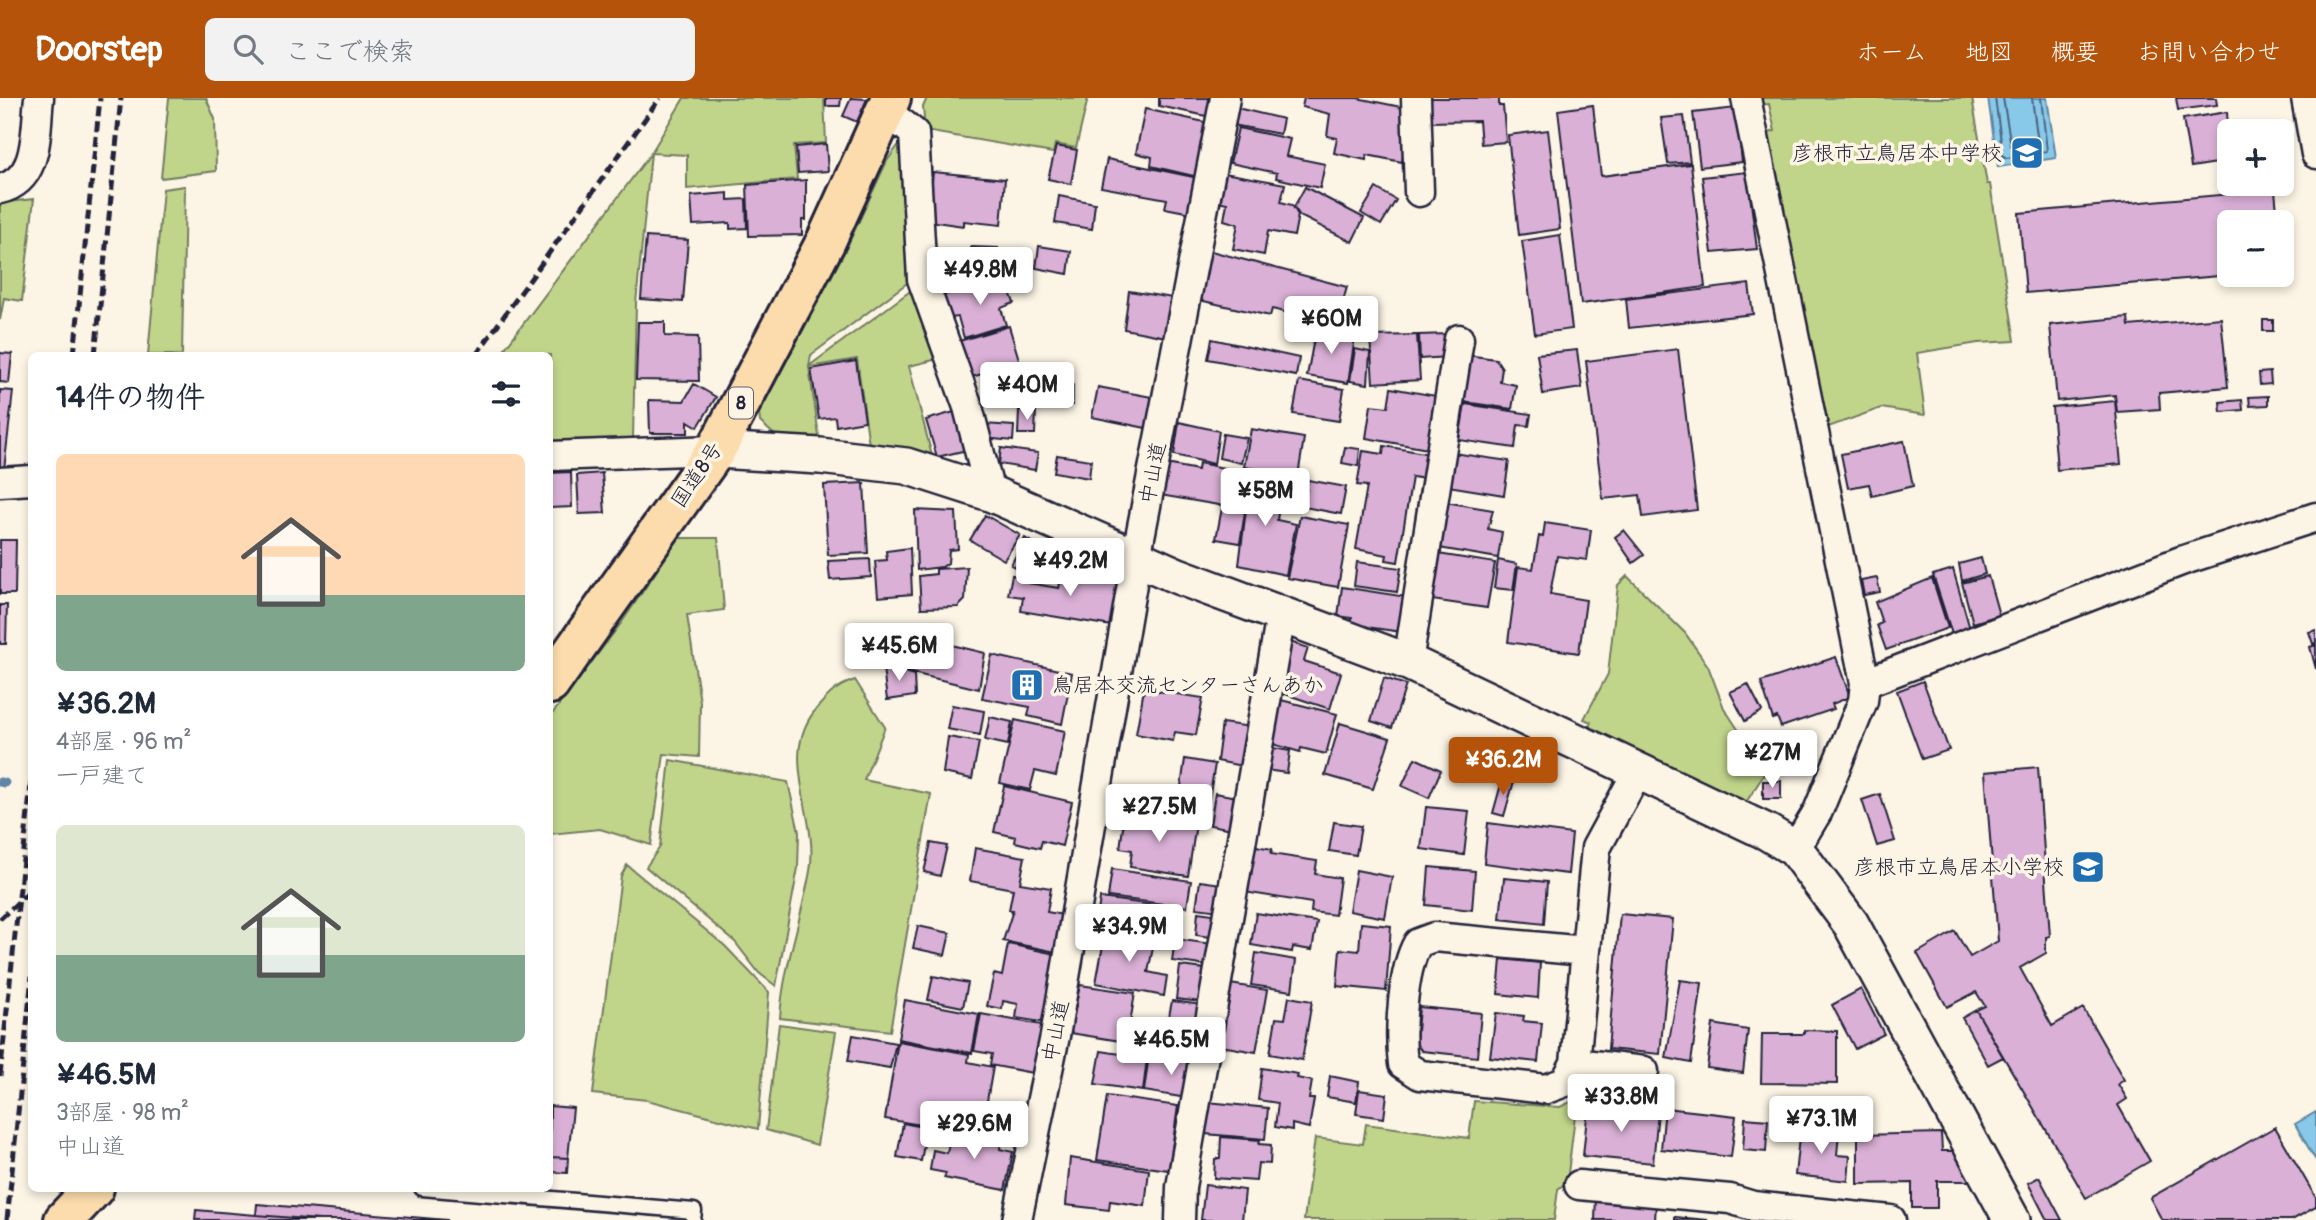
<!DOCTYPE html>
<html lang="ja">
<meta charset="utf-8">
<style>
:root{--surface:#fff;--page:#f2f2f3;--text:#1f2937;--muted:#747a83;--accent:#b45309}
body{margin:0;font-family:Pangolin,"Klee One",sans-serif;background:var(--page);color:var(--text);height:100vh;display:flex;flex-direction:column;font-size:26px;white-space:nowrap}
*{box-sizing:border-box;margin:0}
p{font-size:23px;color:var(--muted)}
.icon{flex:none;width:38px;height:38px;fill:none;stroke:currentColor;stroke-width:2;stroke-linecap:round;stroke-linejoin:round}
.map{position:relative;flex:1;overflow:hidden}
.panel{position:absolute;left:28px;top:254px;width:525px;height:840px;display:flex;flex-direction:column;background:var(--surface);border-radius:10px;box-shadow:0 4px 10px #0003}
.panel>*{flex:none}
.tools{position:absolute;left:2217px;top:21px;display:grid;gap:14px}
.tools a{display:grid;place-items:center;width:77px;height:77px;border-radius:10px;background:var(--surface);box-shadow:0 4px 10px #0003;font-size:35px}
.price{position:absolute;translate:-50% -60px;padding:0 16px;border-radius:7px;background:#fff;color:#222;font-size:23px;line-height:46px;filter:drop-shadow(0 2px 4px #0008)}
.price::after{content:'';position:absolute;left:50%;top:42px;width:21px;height:16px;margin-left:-10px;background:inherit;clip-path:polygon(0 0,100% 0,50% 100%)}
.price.current{background:var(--accent);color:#fff}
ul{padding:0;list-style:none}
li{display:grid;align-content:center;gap:14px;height:371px;padding:0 28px}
li span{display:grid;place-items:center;height:217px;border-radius:10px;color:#555}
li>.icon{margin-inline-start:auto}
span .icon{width:126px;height:126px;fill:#fffc;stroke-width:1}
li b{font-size:30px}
h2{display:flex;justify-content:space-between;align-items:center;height:84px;padding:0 28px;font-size:30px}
header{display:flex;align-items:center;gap:42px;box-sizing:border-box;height:98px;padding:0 35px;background:var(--accent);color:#fff}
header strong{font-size:33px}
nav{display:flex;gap:38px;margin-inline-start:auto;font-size:24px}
.search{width:490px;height:63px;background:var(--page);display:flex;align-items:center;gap:18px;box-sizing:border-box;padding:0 24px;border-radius:10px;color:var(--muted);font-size:26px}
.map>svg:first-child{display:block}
</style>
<header>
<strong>Doorstep</strong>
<div class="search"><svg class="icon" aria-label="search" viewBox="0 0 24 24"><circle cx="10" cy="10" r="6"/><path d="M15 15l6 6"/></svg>ここで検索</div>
<nav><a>ホーム</a><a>地図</a><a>概要</a><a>お問い合わせ</a></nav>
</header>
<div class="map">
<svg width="2316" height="1122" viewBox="0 0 2316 1122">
<rect width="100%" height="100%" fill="#fcf5e5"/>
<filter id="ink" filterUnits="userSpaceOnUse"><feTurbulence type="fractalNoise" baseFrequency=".0143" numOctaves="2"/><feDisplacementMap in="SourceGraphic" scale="14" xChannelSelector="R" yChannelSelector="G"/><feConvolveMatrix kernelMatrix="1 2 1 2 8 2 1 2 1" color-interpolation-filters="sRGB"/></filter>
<g filter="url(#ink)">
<path fill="#c1d58a" stroke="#727c62" stroke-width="2" d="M169,0H206L215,21L216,73L161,80Z
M684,0H824L826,45L794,47L797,81L687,91V57L651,55L636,205L633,340L550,343V257H500L651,55Z
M927,0H1088L1076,50L1055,46L1053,55L925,33L923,9Z
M1756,0H1972L1987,86H1990L2015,243L1978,245L1917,255L1925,317L1881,310L1823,331L1763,37L1775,33L1769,6L1757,7Z
M905,38L915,179L811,257L809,268L917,188L946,259L909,268L933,362L869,347L857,261L809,269L820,345L777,339L760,324L759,315L846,151L887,63Z
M185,88L182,257H148L163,91Z
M34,101L22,203L4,200L0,222V105Z
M679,440H718L724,512L687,517L700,604L699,659L664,656L651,747L600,731L550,736V619L622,524Z
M1627,478L1685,535L1708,568L1724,610L1747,645L1768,670L1745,706L1588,631L1591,624L1584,621L1608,576L1618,487Z
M855,582L885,629L864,682L931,696L890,933L780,920C783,870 801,823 810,773C820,718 775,657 818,609C830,595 837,588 855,582Z
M670,662L788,684L799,734L798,770L776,888L759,875L735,844L646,769L660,749Z
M627,767L725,848L769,894L758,1031L647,1002L593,996L621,778Z
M779,926L836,934L817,1047L766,1032Z
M1577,1001L1567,1084L1558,1091L1554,1122H1304L1315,1040L1363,1046L1366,1026L1469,1040L1474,1003L1560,1009Z"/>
<path fill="#88c8e9" stroke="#5f86a3" stroke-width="2" d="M1988,0H2047L2056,60L1998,69Z
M2316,1014V1060L2315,1061L2295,1026Z"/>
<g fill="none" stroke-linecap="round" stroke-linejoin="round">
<path stroke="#4b6481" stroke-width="2" d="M1995,0L2003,58L2007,60L2047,53L2041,0
M2003,0L2011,48L2014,50L2038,45L2032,0"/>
<path stroke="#5f86a3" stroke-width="9" d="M0,684L5,685"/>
</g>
<path fill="#dab0d6" stroke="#22223b" stroke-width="2" d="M826,0H841L840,8H826Z
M851,0L867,1L857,24L843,18Z
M1159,0H1215L1211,19L1159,8Z
M1304,0H1357L1411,11L1402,64L1367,57L1366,62L1334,55L1337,40L1327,38L1330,16L1302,9Z
M1427,0H1499V8H1503L1506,44L1481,46L1479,23L1428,24Z
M2176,0H2216L2217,7L2178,12Z
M1593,7L1601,78L1691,66L1705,189L1581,206L1558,12Z
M1237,10L1283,21L1280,36L1233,27Z
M1736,10L1742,64L1700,69L1693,15Z
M1145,11L1209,25L1198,79L1151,68L1152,59L1136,55Z
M2227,14L2230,63L2191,69L2183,21Z
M1684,18L1690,64L1668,66L1661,20Z
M1238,30L1290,41L1286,58L1325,66L1320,90L1276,80L1277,75L1230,65Z
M1548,32L1560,131L1519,137L1508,37Z
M826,46L828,73L798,75L796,49Z
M1056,48L1077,52L1071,86L1048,81Z
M1107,61L1198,80L1191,115L1165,110L1167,101L1101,89Z
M933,74L1005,81L1001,127L964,123V128L928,123Z
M1747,74L1757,151L1712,155L1702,79Z
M1224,75L1285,86L1281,104L1292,107L1298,117L1294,138L1268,133L1264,157L1233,151L1238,126L1224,122L1227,105L1218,103Z
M806,82V122H802V137L749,138L747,87Z
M1305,89L1364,120L1352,144L1300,118L1294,109Z
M1376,90L1396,102L1381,127L1361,115Z
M2275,92L2278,124H2230V177L2026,195L2019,115Z
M728,95V102L746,101L747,130L730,131V125L693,127L691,98Z
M1059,98L1095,105L1092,131L1055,125Z
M1560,137L1572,231L1535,236L1522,143Z
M646,139L688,142L683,204L641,201Z
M1039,148L1071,153L1068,176L1036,170Z
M971,149L998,150L997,175L953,174L954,157H971Z
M1211,153L1347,189L1339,218L1360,223L1357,237L1295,225L1297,217L1272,211L1270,218L1199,202Z
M1005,180L1014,205L1001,210L1006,227L964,240L958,219L951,220L944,197Z
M1749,186L1753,216L1629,230L1626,201Z
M1129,193L1173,200L1166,239L1124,231Z
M2128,219L2129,228L2221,220L2228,289L2159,295L2160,311L2117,314L2115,297L2057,303L2050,227Z
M2263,222H2273V233H2263Z
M638,224H665V238L698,239L699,283L636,282Z
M1009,228L1020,265L965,281L956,244Z
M1316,230L1355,239L1348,285L1307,278Z
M1448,236L1447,259L1420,261L1419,237Z
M1417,237L1420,282L1373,285L1370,238Z
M1212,241L1299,260L1296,278L1208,261Z
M1355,251L1370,254L1368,286L1350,283Z
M1678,251L1697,412L1643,419L1640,397L1603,401L1586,263Z
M1577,252L1582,290L1543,296L1537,256Z
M0,255L12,256L9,285L0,284Z
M1466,257L1496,261L1502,270L1500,284L1516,287L1512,311L1458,303Z
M856,263L865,323L836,328L835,319L819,321L811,271Z
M2270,274L2271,286L2260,287L2259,275Z
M1299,283L1344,291L1339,323L1293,316Z
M694,286L716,299L698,329L688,323V335H650L649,302L684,303Z
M1073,287V307L1044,308L1043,288Z
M1098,289L1152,299L1146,330L1092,319Z
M1391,290L1436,298L1428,351L1366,340L1371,307L1388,309Z
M0,292L13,293L4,372L0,371Z
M2268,298V307L2250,308L2249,299Z
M2242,302L2243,312L2221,314L2220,304Z
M2115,303L2121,366L2057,372L2052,309Z
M1465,306L1531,316L1529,328L1518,327L1515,350L1459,342Z
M961,312L971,351L937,359L926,322Z
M1019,312H1036L1035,336H1018Z
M1179,324L1219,333L1214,366L1174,357Z
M984,326L1014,328L1013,343L984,340Z
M1251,331L1304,340L1298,378L1244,369Z
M1223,336L1247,340L1241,365L1219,360Z
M1904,343L1913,388L1872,398L1869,386L1848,390L1841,356Z
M1384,348L1430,356L1426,381L1412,379L1398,464L1386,462L1387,457L1356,451L1367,388L1357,387L1363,353L1383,356Z
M1345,349L1360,351L1358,368L1342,365Z
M1001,350L1038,355L1035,372L999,366Z
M1453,355L1509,363L1504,397L1448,388Z
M1057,357L1091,362L1089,380L1054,374Z
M1199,365L1234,372L1232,387L1246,390L1242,411L1160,397L1166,366L1198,372Z
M1251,372L1276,377L1273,393L1281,395L1277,422L1296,426L1286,477L1239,467Z
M571,374L572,409L550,410V375Z
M602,375L605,415L579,416L577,377Z
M1308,382L1346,389L1341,416L1304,409Z
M864,385L868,455L828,457L824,387Z
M1445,404L1493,412L1488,431L1502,434L1498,460L1433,449Z
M1222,410L1245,414L1240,445L1216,441Z
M915,412L956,414L958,451L949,452L948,465L942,469L917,472Z
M985,417L1020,437L1004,462L970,442Z
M1300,418L1349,427L1338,489L1287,480Z
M1545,425L1591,432L1587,462L1557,458L1550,496L1586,502L1579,555L1508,544L1518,469L1533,471L1539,438L1543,439Z
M1624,432L1644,457L1633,465L1615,439Z
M1025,440L1042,450L1028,476L1011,467Z
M0,442H16L15,496H0Z
M910,450L912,496L878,499L875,463L887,462L886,453Z
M1432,455L1495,465L1487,510L1425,501Z
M1981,460L1985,476L1962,483L1959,466Z
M870,461L871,479L830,482L828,463Z
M1498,462L1517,466L1513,492L1494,490Z
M1357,464L1401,470L1397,494L1354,488Z
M967,469L965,502L958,509L921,510L919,478L936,476V471Z
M1953,471L1970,531L1952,536L1933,477Z
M1063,472L1118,482L1112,528L1021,513L1023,499L1008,497L1012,477L1029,480L1028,485L1059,490Z
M1988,478L1999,517L1973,525L1962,485Z
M1877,480L1880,494L1864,497L1861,483Z
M1932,480L1948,530L1886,552L1877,527L1882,525L1875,504Z
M1342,489L1407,499L1402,534L1352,527V520L1338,518Z
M0,507H7L6,546H0Z
M2316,532V545L2313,546L2309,534Z
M927,541L985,555L979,591L908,574L911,544L926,547Z
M1284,542L1308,550L1304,563L1341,575L1330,611L1270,591Z
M2316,547V571L2310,549Z
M992,557L1072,575L1062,626L1028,618L1030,609L982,600Z
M1836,559L1850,599L1832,606L1834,611L1781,629L1777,619L1773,621L1761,584Z
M907,567V575L914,577L915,598L887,602L883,570Z
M1384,580L1406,587L1392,630L1371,623Z
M1923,583L1949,652L1922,661L1897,593Z
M1748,586L1762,613L1745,623L1730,594Z
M1144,591L1203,600L1196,637L1175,634L1173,643L1136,636Z
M1277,601L1337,616L1326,656L1301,650L1300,654L1266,644Z
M952,607L984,613L980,637L947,631Z
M990,619L1012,624L1008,647L985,642Z
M1015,622L1065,633L1056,678L1035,673L1030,692L1000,685Z
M1222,625L1252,629L1247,669L1217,663Z
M1340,625L1390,640L1373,691L1325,677Z
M948,639L979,644L972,681L943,675Z
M1262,648L1290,653L1287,675L1258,671Z
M1415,660L1441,672L1429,700L1402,688Z
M1185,661L1215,666L1207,714L1178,709Z
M2038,669L2050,838L2046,839V855L2020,870L2052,928L2083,910L2124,982L2118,986L2127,1001L2118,1007L2150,1063L2086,1100L1976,912L1985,908L1976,894L1947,909L1917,855L1955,833L1970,859L1998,843L1985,674Z
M1503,679L1514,683L1504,718L1493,715Z
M1763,683H1781V701H1763Z
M1004,688L1072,704L1062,748L1042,743L1040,750L1015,744L1016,739L994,734Z
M1215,695L1237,699L1232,731L1210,727Z
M1880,696L1895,743L1877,748L1862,702Z
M1426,709L1469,713L1464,757L1421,751Z
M1125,716L1196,726L1188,778L1130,769L1132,752L1120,750Z
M1334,724L1361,728L1356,757L1329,753Z
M1488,725L1572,736L1568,776L1484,765Z
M931,745L947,748L940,778L924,774Z
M1251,747L1272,751L1271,756L1317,763L1315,776L1340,780L1335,817L1311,814L1312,805L1244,794Z
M975,750L1025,759L1020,785L1051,790L1047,814L1068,818L1061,855L1003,843L1013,812H1009L1013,791L970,783Z
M1429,769L1475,773L1472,812L1426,807Z
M1112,771L1191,783L1187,809L1108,799Z
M1356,772L1392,779L1385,820L1349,813Z
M1504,780L1547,784L1544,826L1500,821Z
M1200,783L1222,786L1220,813L1196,810Z
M1100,800L1154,807L1151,836L1096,829Z
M1198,814L1220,817L1217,840L1196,837Z
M1256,815L1317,824L1312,852L1293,849L1292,854L1251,847Z
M1620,816L1673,821L1660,956L1608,951Z
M1361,825L1391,828L1386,893L1337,888L1340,851L1359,853Z
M918,828L950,835L945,857L913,850Z
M1106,831L1155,840L1148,874L1167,878L1164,898L1096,885Z
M1175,841L1212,846L1208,868L1172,863Z
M1008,846L1060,857L1047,925L1016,920L1018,906L1003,903L1002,911L987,908L994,876L1002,878Z
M1256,855L1296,862L1292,893L1251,887Z
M1501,861L1540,865L1538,900L1498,896Z
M1180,868L1213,872L1210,905L1176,901Z
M933,878L968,885L963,909L928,902Z
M1680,882L1702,885L1691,965L1666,960Z
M1224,885L1267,892L1256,954L1215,947Z
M1080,887L1135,895L1127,944L1070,935Z
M1861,891L1884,936L1855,951L1832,907Z
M1289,899L1312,903L1302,962L1270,956L1276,920L1285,921Z
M905,902L979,916L972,955L898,941Z
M1172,903L1210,908L1205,934L1167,928Z
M1419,909L1481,915L1477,959L1422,953L1416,946Z
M1976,912L2003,959L1988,967L1962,920Z
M1496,915L1524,918L1523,923L1542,925L1538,964L1490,959Z
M981,916L1047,928L1038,976L990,967L992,956L974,953Z
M1713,926L1748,932L1743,975L1707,970Z
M1131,928L1168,932L1166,952L1128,947Z
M1173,931L1205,935L1203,953L1171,949Z
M1804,932L1837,933V986L1761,985L1762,936H1804Z
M853,937L896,945L890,970L848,963Z
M898,943L969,956L968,964L993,969L981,1037L885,1021Z
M1101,953L1147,960L1143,993L1095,986Z
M1149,957L1198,965L1193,1001L1144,993Z
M1262,970L1298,976L1297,980L1312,983L1309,1001H1314L1309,1030L1292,1026V1032L1275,1029L1278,1005L1258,1002Z
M1330,978L1359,984L1356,1004L1327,999Z
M1359,992L1387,996L1384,1020L1356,1016Z
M1107,998L1178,1008L1169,1072L1097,1062Z
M1207,1004L1268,1010L1265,1041L1205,1036Z
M550,1008L573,1010L568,1060L550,1059Z
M1588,1008L1658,1014L1653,1065L1583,1058Z
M1665,1010L1736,1018L1731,1059L1661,1051Z
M1745,1020L1768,1022L1766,1054L1743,1052Z
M903,1025L927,1030L921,1063L897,1059Z
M2275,1029L2316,1100V1109L2292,1122H2162L2150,1100Z
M1800,1030L1839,1034L1837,1057L1850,1058L1848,1083L1795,1077Z
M951,1034L1001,1043L1000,1051L1013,1054L1005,1092L944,1080L946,1075L930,1072L933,1052L947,1055Z
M1941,1035L1942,1053H1953L1970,1083H1937V1110H1912V1085L1858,1086V1037Z
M1221,1039L1260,1042L1259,1046L1271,1047L1270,1066L1258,1065L1256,1083L1214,1080L1215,1061L1220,1060Z
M550,1059L568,1060L567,1075L550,1074Z
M1070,1060L1149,1072L1145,1108L1110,1103L1109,1112L1066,1107Z
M2039,1079L2062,1122H2047L2028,1085Z
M1205,1087L1245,1092L1242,1122H1201Z
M1596,1099L1656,1104L1655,1122H1595Z
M257,1106L447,1122H320L256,1117Z
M196,1112L256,1117L320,1122H195Z
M1675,1119L1708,1122H1675Z"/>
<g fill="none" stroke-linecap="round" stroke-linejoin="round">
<defs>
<path id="service" d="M422,1090L694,1113L693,1122"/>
<path id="minor" d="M1416,0L1419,94
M1746,0L1865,585L1863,603L1818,713L1795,751
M2306,0L2316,56
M886,13L914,35L922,181L968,309L990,395
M0,91C40,82 35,33 39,0
M550,358L716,352
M0,384L32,382
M1408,564L1459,241
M1865,585L2181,463L2316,419
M1585,853L1434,839L1418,845C1402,873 1399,934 1403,966L1420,977L1546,991L1565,984L1575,965L1596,750L1639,671
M1575,965L1644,973
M1579,1087L1730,1101L1753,1108L1891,1122
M1017,1122L1055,938L1140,439L1225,0
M1180,1122L1181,1089L1281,517"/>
<path id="tertiary" d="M716,352L820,358L906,368L990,395L1178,478L1408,564L1767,734L1795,751L1851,826L2012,1122"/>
<path id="trunk" d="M550,586L716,352L826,143L891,0
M64,1122L94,1090"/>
</defs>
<use href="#service" stroke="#22223b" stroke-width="19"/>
<use href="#minor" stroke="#22223b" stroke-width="33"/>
<use href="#tertiary" stroke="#22223b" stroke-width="40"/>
<use href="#trunk" stroke="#22223b" stroke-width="44"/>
<use href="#service" stroke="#fcf5e5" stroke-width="14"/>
<use href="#minor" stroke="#fcf5e5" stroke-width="28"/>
<use href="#tertiary" stroke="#fcf5e5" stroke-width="35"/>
<use href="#trunk" stroke="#fcdcac" stroke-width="38"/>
<path stroke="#22223b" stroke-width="5" stroke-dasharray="10 5" stroke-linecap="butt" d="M74,257L100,0
M95,257L121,0
M476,257L660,0
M0,821L32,791
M0,978L32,677
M7,1122L32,878"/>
</g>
</g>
<defs>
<symbol id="school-square" viewBox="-11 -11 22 22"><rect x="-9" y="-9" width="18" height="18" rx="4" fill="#1f6fb2" stroke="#fcf5e5"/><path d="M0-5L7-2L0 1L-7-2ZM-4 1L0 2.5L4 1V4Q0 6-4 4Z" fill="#fff"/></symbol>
<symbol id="building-square" viewBox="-11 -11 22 22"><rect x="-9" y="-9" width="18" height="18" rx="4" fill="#1f6fb2" stroke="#fcf5e5"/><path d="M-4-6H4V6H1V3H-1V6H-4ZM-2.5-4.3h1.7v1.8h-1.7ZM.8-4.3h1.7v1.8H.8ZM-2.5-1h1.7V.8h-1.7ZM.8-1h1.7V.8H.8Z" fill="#fff"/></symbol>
</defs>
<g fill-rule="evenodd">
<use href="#school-square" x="2008" y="36" width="38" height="38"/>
<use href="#building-square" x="1008" y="568" width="38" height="38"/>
<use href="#school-square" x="2069" y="750" width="38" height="38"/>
</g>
<g text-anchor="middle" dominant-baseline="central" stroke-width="7" stroke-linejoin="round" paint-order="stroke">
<rect fill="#fcf5e5" stroke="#63616e" stroke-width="2" x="729" y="289.5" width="24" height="31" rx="5"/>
<g font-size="19" font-weight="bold" fill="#22223b">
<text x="741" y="305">8</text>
</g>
<g font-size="21" fill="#22223b" stroke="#fcf5e5" text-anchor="end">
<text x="2002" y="55">彦根市立鳥居本中学校</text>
<text x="1052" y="587" text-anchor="start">鳥居本交流センターさんあか</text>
<text x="2064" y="769">彦根市立鳥居本小学校</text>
</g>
<g font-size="21" fill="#22223b" stroke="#fcf5e5">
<text transform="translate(1153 375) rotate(-79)">中山道</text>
<text transform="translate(697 377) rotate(-56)">国道8号</text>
<text transform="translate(1056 933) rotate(-79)">中山道</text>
</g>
</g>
</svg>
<div class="tools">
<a>+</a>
<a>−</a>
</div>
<b class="price" style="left:980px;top:209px">¥49.8M</b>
<b class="price" style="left:1331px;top:258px">¥60M</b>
<b class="price" style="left:1027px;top:324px">¥40M</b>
<b class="price" style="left:1265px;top:430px">¥58M</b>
<b class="price" style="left:1070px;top:500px">¥49.2M</b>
<b class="price" style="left:899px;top:585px">¥45.6M</b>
<b class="price" style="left:1772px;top:692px">¥27M</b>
<b class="price current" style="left:1503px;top:699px">¥36.2M</b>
<b class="price" style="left:1159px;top:746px">¥27.5M</b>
<b class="price" style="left:1129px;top:866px">¥34.9M</b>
<b class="price" style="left:1171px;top:979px">¥46.5M</b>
<b class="price" style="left:1621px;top:1036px">¥33.8M</b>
<b class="price" style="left:1821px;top:1058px">¥73.1M</b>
<b class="price" style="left:974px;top:1063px">¥29.6M</b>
<section class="panel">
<h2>14件の物件<svg class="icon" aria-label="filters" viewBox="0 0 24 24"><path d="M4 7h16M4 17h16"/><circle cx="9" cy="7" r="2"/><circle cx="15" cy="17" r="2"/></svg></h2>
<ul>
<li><span style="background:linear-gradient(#ffd9b3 65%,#7fa58c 0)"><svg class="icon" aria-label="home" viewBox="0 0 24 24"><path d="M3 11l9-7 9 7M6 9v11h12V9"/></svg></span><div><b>¥36.2M</b><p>4部屋 · 96 m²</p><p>一戸建て</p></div></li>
<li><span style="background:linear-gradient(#dfe7d0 60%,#7fa58c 0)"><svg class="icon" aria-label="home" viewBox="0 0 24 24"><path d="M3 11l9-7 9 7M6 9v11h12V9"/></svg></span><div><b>¥46.5M</b><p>3部屋 · 98 m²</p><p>中山道</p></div></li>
</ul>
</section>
</div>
